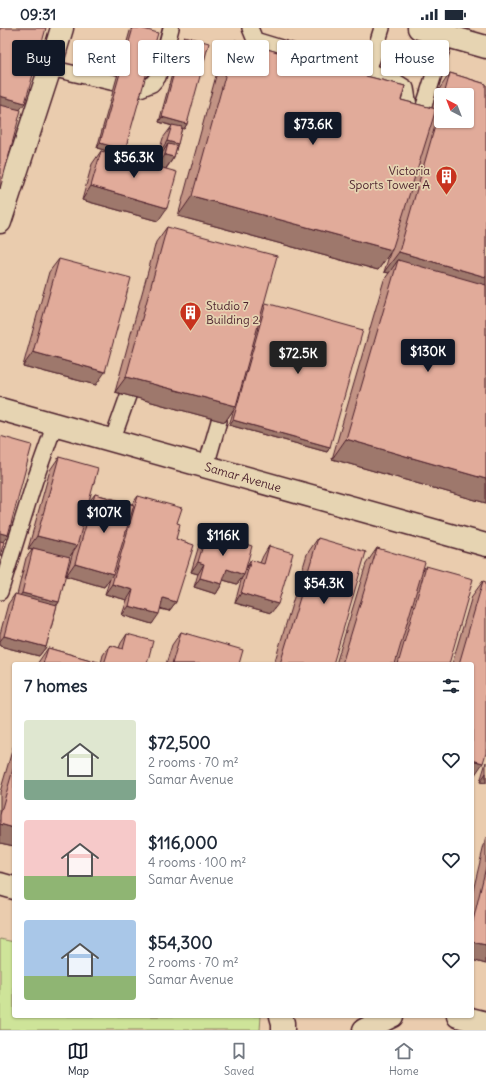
<!DOCTYPE html>
<meta charset="utf-8">
<style>
:root{--surface:#fff;--page:#f2f2f3;--text:#1f2937;--muted:#747a83;--line:#e0e1e3;--accent:#111827}
body{margin:0;font-family:Delius,sans-serif;background:var(--page);color:var(--text);height:100vh;display:flex;flex-direction:column;font-size:15px;white-space:nowrap}
*{box-sizing:border-box;margin:0}
p{font-size:13px;color:var(--muted)}
.icon{flex:none;width:22px;height:22px;fill:none;stroke:currentColor;stroke-width:2;stroke-linecap:round;stroke-linejoin:round}
.map{position:relative;flex:1;overflow:hidden}
.details{position:absolute;left:12px;top:634px;width:462px;height:356px;display:flex;flex-direction:column;background:var(--surface);border-radius:4px;box-shadow:0 1px 3px #0004}
.details>*{flex:none}
.top-card{position:absolute;left:12px;top:12px;width:462px;height:36px;display:flex;gap:8px}
.needle{width:26px;rotate:318deg}
.controls{position:absolute;left:434px;top:60px;display:grid;gap:8px}
.controls a{display:grid;place-items:center;width:40px;height:40px;border-radius:4px;background:var(--surface);box-shadow:0 1px 3px #0004;font-size:20px}
.price{position:absolute;translate:-50% -34px;padding:0 9px;border-radius:4px;background:var(--accent);color:#fff;font-size:13px;line-height:26px;filter:drop-shadow(0 1px 2px #0008)}
.price::after{content:'';position:absolute;left:50%;top:24px;width:12px;height:9px;margin-left:-6px;background:inherit;clip-path:polygon(0 0,100% 0,50% 100%)}
.price.on{background:#222;color:#fff}
ul{padding:0;list-style:none}
li{display:flex;align-items:center;gap:12px;height:100px;padding:0 12px}
li span{display:grid;place-items:center;flex:none;width:112px;height:80px;border-radius:4px;color:#555}
li>.icon{margin-inline-start:auto}
span .icon{width:48px;height:48px;fill:#fffc;stroke-width:1}
li b{font-size:17px}
h2{display:flex;justify-content:space-between;align-items:center;height:48px;padding:0 12px;font-size:17px}
.pill{padding:0 14px;border-radius:4px;background:var(--surface);box-shadow:0 1px 3px #0004;font-size:14px;line-height:36px}
.pill.on{background:var(--accent);color:#fff}
.status{display:flex;justify-content:space-between;align-items:center;height:28px;padding:0 20px;background:var(--surface);direction:ltr}
.status svg{height:11px;fill:currentColor}
.tab-bar{display:flex;justify-content:space-around;align-items:center;height:56px;border-top:1px solid var(--line);background:var(--surface);font-size:11px;color:var(--muted)}
.tab-bar a{display:grid;justify-items:center;gap:2px}
.tab-bar .on{color:var(--accent)}
.map>svg:first-child{display:block}
</style>
<div class="status"><b>09:31</b><svg viewBox="0 0 49 12"><path d="M0 12V9h3v3zM5 12V6h3v6zM10 12V3h3v9zM15 12V0h3v12zM26 1h20v11H26zM47 4h2v5h-2z"/></svg></div>
<div class="map">
<svg width="486" height="1002" viewBox="0 0 486 1002">
<rect width="100%" height="100%" fill="#eaccae"/>
<filter id="ink" filterUnits="userSpaceOnUse"><feTurbulence type="fractalNoise" baseFrequency=".025" numOctaves="2"/><feDisplacementMap in="SourceGraphic" scale="8" xChannelSelector="R" yChannelSelector="G"/><feConvolveMatrix kernelMatrix="1 2 1 2 8 2 1 2 1" color-interpolation-filters="sRGB"/></filter>
<g filter="url(#ink)">
<path fill="#cee499" stroke="#8c8262" d="M0,911L14,914V988H261L260,1002H0Z"/>
<g fill="none" stroke-linecap="round" stroke-linejoin="round">
<defs>
<path id="lane" d="M250,0L255,12L347,40H360L372,32L382,0
M50,40L115,55
M360,40L392,51L406,60L409,78L405,94
M140,61L152,56L158,49L171,0
M418,97L446,8
M112,413L128,368
M206,438L219,393
M0,564L35,452L55,396"/>
<path id="street" d="M0,381L486,517
M364,1002L392,988"/>
<path id="secondary" d="M0,194L50,40L62,0
M0,856L14,860
M281,988L283,995V1002
M458,988L486,995"/>
<path id="highway" d="M419,0L486,19"/>
</defs>
<use href="#lane" stroke="#4a1f2b" stroke-width="18"/>
<use href="#street" stroke="#4a1f2b" stroke-width="25"/>
<use href="#secondary" stroke="#4a1f2b" stroke-width="25"/>
<use href="#highway" stroke="#4a1f2b" stroke-width="25"/>
<use href="#lane" stroke="#e6d4b2" stroke-width="15"/>
<use href="#street" stroke="#e6d4b2" stroke-width="22"/>
<use href="#secondary" stroke="#e6d4b2" stroke-width="22"/>
<use href="#highway" stroke="#e6d4b2" stroke-width="22"/>
</g>
<path fill="#c29384" stroke="#4a1f2b" fill-rule="evenodd" d="M132,0H140L122,127L97,120L130,3Z
M184,8L187,96L184,101L182,100L174,129L166,141L158,193L82,172L92,136L101,123L156,138L159,129L161,127H158L163,110L172,98L159,94L181,13Z
M235,12L331,39L405,58L401,72L432,80L436,66L450,45L486,56V475L332,431L384,252L389,245L384,244L390,225L378,242L178,188L220,33ZM441,67H467V93H441Z
M167,199L263,279L266,275L330,419L327,424L229,397L234,381L225,394L115,364L156,214Z
M59,231L96,357L23,338L49,244Z
M59,429L88,475L95,466L132,476L138,468L177,495L176,511V574L169,583L160,581L152,596L122,587L127,572L105,566L110,551L104,559L66,548L73,524L69,529L59,574L57,577L46,619L39,628L0,618V606L8,576L15,566L17,567L26,530L32,522L28,521L50,442Z
M207,504L246,540L251,532L260,535L263,528L269,518L271,585L235,575L242,549L237,556L223,552L222,556L216,566L194,559L198,546L191,544L200,514Z
M318,510L333,636H274L307,526Z
M377,520L423,542L426,538L449,636H336L366,536Z
M483,553L472,636H452L472,568Z
M181,604L239,636H166L172,617Z
M127,606L147,636H37L48,620L101,635L103,627L110,617L119,620L121,615Z
M14,716V818L0,815V764Z
M486,734V755L480,754Z
M486,809V936L472,932V867Z"/>
<path fill="#9e786c" stroke="#4a1f2b" d="M0,68L25,75L10,95L0,93Z
M162,89L187,96L184,101L159,94Z
M167,113L178,116L169,128L174,129L164,143L156,140L165,127L168,116L161,127H158Z
M100,115L125,122L122,127L97,120Z
M91,158L167,180L158,193L82,172Z
M192,168L392,222L378,242L178,188Z
M399,224L486,249V273L398,232L389,245L384,244Z
M33,324L105,344L96,357L23,338Z
M126,349L236,378L225,394L115,364Z
M233,392L330,419L327,424L229,397Z
M346,411L486,451V475L332,431Z
M0,505L8,507L0,518Z
M37,508L77,518L68,531L33,520L32,522L28,521Z
M198,534L204,536L198,546L191,544Z
M75,535L113,546L104,559L66,548Z
M227,541L244,547L237,556L220,551Z
M200,550L222,556L216,566L194,559Z
M112,556L133,562L127,572L105,566Z
M22,565L59,574L52,584L15,575Z
M241,565L278,576L271,585L235,575Z
M163,570L176,574L169,583L157,579Z
M129,578L159,586L152,596L122,587Z
M4,608L46,619L39,628L0,618V613Z
M472,732L483,735L472,751Z
M486,745V755L480,754Z
M0,796L14,800V818L0,815Z
M472,914L486,917V936L472,932Z"/>
<path fill="#e1ab9a" stroke="#4a1f2b" d="M0,0H46L25,75L0,68Z
M133,0H140L158,5L125,122L100,115Z
M184,8L209,15L187,96L162,89Z
M235,12L331,39L405,58L401,72L436,81L392,222L192,168Z
M450,45L486,56V249L399,224L441,77V93H467V67H444Z
M0,77L21,82L0,161Z
M172,97L182,99L178,116L167,113Z
M168,116L177,118L174,129L165,127Z
M101,123L177,144L167,180L91,158Z
M167,199L277,228L236,378L126,349Z
M59,231L131,250L105,344L33,324Z
M398,232L486,257V451L346,411Z
M266,275L363,302L330,419L233,392Z
M0,408L32,417L8,507L0,505Z
M59,429L98,440L77,518L37,508Z
M95,466L134,477L113,546L75,535Z
M138,468L182,480L177,495L180,496L176,511L194,517L176,574L163,570L159,586L129,578L133,562L112,556Z
M207,504L252,518L244,547L227,541L222,556L200,550L204,536L198,534Z
M318,510L366,524L333,636H280Z
M0,513L4,514L0,528Z
M269,518L293,525L278,576L241,565L251,532L264,536Z
M33,520L70,529L59,574L22,565Z
M377,520L425,534L395,636H342Z
M426,538L473,551L449,636H398Z
M483,553L486,554V725L483,735L472,732V636H459Z
M15,566L57,577L46,619L4,608Z
M181,604L243,622L239,636H172Z
M127,606L153,613L147,636H104L110,617L123,621Z
M48,620L105,636H43Z
M14,738V800L0,796V787Z
M486,839V917L472,914V897Z"/>
</g>
<defs>
<symbol id="building-pin" viewBox="-11 -11 22 30"><path d="M0 17L-7.5 6A9.5 9.5 0 1 1 7.5 6Z" fill="#c8321e" stroke="#e6d4b2"/><path d="M-4-6H4V6H1V3H-1V6H-4ZM-2.5-4.3h1.7v1.8h-1.7ZM.8-4.3h1.7v1.8H.8ZM-2.5-1h1.7V.8h-1.7ZM.8-1h1.7V.8H.8Z" fill="#fff"/></symbol>
</defs>
<g fill-rule="evenodd">
<use href="#building-pin" x="434" y="136" width="25" height="34"/>
<use href="#building-pin" x="178" y="272" width="25" height="34"/>
</g>
<g text-anchor="middle" dominant-baseline="central" stroke-width="3.5" stroke-linejoin="round" paint-order="stroke">
<g font-size="12" fill="#4a1f2b" stroke="#e6d4b2" text-anchor="end">
<text x="430" y="142">Victoria<tspan x="430" dy="14">Sports Tower A</tspan></text>
<text x="206" y="277" text-anchor="start">Studio 7<tspan x="206" dy="14">Building 2</tspan></text>
</g>
<g font-size="12" fill="#4a1f2b" stroke="#e6d4b2">
<text transform="translate(243 449) rotate(16)">Samar Avenue</text>
</g>
</g>
</svg>
<div class="controls">
<a><svg class="needle" viewBox="-14 -14 28 28"><path d="M0-13l5 13h-10z" fill="#e53935"/><path d="M0 13l5-13h-10z" fill="#747a83"/></svg></a>
</div>
<b class="price" style="left:313px;top:118px">$73.6K</b>
<b class="price" style="left:134px;top:151px">$56.3K</b>
<b class="price" style="left:428px;top:345px">$130K</b>
<b class="price on" style="left:298px;top:347px">$72.5K</b>
<b class="price" style="left:104px;top:506px">$107K</b>
<b class="price" style="left:223px;top:529px">$116K</b>
<b class="price" style="left:324px;top:577px">$54.3K</b>
<div class="top-card">
<a class="pill on">Buy</a>
<a class="pill">Rent</a>
<a class="pill">Filters</a>
<a class="pill">New</a>
<a class="pill">Apartment</a>
<a class="pill">House</a>
</div>
<section class="details">
<h2>7 homes<svg class="icon" aria-label="filters" viewBox="0 0 24 24"><path d="M4 7h16M4 17h16"/><circle cx="9" cy="7" r="2"/><circle cx="15" cy="17" r="2"/></svg></h2>
<ul>
<li><span style="background:linear-gradient(#dfe7d0 75%,#7fa58c 0)"><svg class="icon" aria-label="home" viewBox="0 0 24 24"><path d="M3 11l9-7 9 7M6 9v11h12V9"/></svg></span><div><b>$72,500</b><p>2 rooms · 70 m²</p><p>Samar Avenue</p></div><svg class="icon" aria-label="heart" viewBox="0 0 24 24"><path d="M12 20l-8-8c-3-5 5-10 8-4 3-6 11-1 8 4z"/></svg></li>
<li><span style="background:linear-gradient(#f6c9c9 70%,#8fb573 0)"><svg class="icon" aria-label="home" viewBox="0 0 24 24"><path d="M3 11l9-7 9 7M6 9v11h12V9"/></svg></span><div><b>$116,000</b><p>4 rooms · 100 m²</p><p>Samar Avenue</p></div><svg class="icon" aria-label="heart" viewBox="0 0 24 24"><path d="M12 20l-8-8c-3-5 5-10 8-4 3-6 11-1 8 4z"/></svg></li>
<li><span style="background:linear-gradient(#a9c7e8 70%,#8fb573 0)"><svg class="icon" aria-label="home" viewBox="0 0 24 24"><path d="M3 11l9-7 9 7M6 9v11h12V9"/></svg></span><div><b>$54,300</b><p>2 rooms · 70 m²</p><p>Samar Avenue</p></div><svg class="icon" aria-label="heart" viewBox="0 0 24 24"><path d="M12 20l-8-8c-3-5 5-10 8-4 3-6 11-1 8 4z"/></svg></li>
</ul>
</section>
</div>
<nav class="tab-bar">
<a class="on"><svg class="icon" aria-label="map" viewBox="0 0 24 24"><path d="M3 6l6-2 6 2 6-2v14l-6 2-6-2-6 2zM9 4v14M15 6v14"/></svg>Map</a>
<a><svg class="icon" aria-label="saved" viewBox="0 0 24 24"><path d="M7 4h10v16l-5-4-5 4z"/></svg>Saved</a>
<a><svg class="icon" aria-label="home" viewBox="0 0 24 24"><path d="M3 11l9-7 9 7M6 9v11h12V9"/></svg>Home</a>
</nav>
